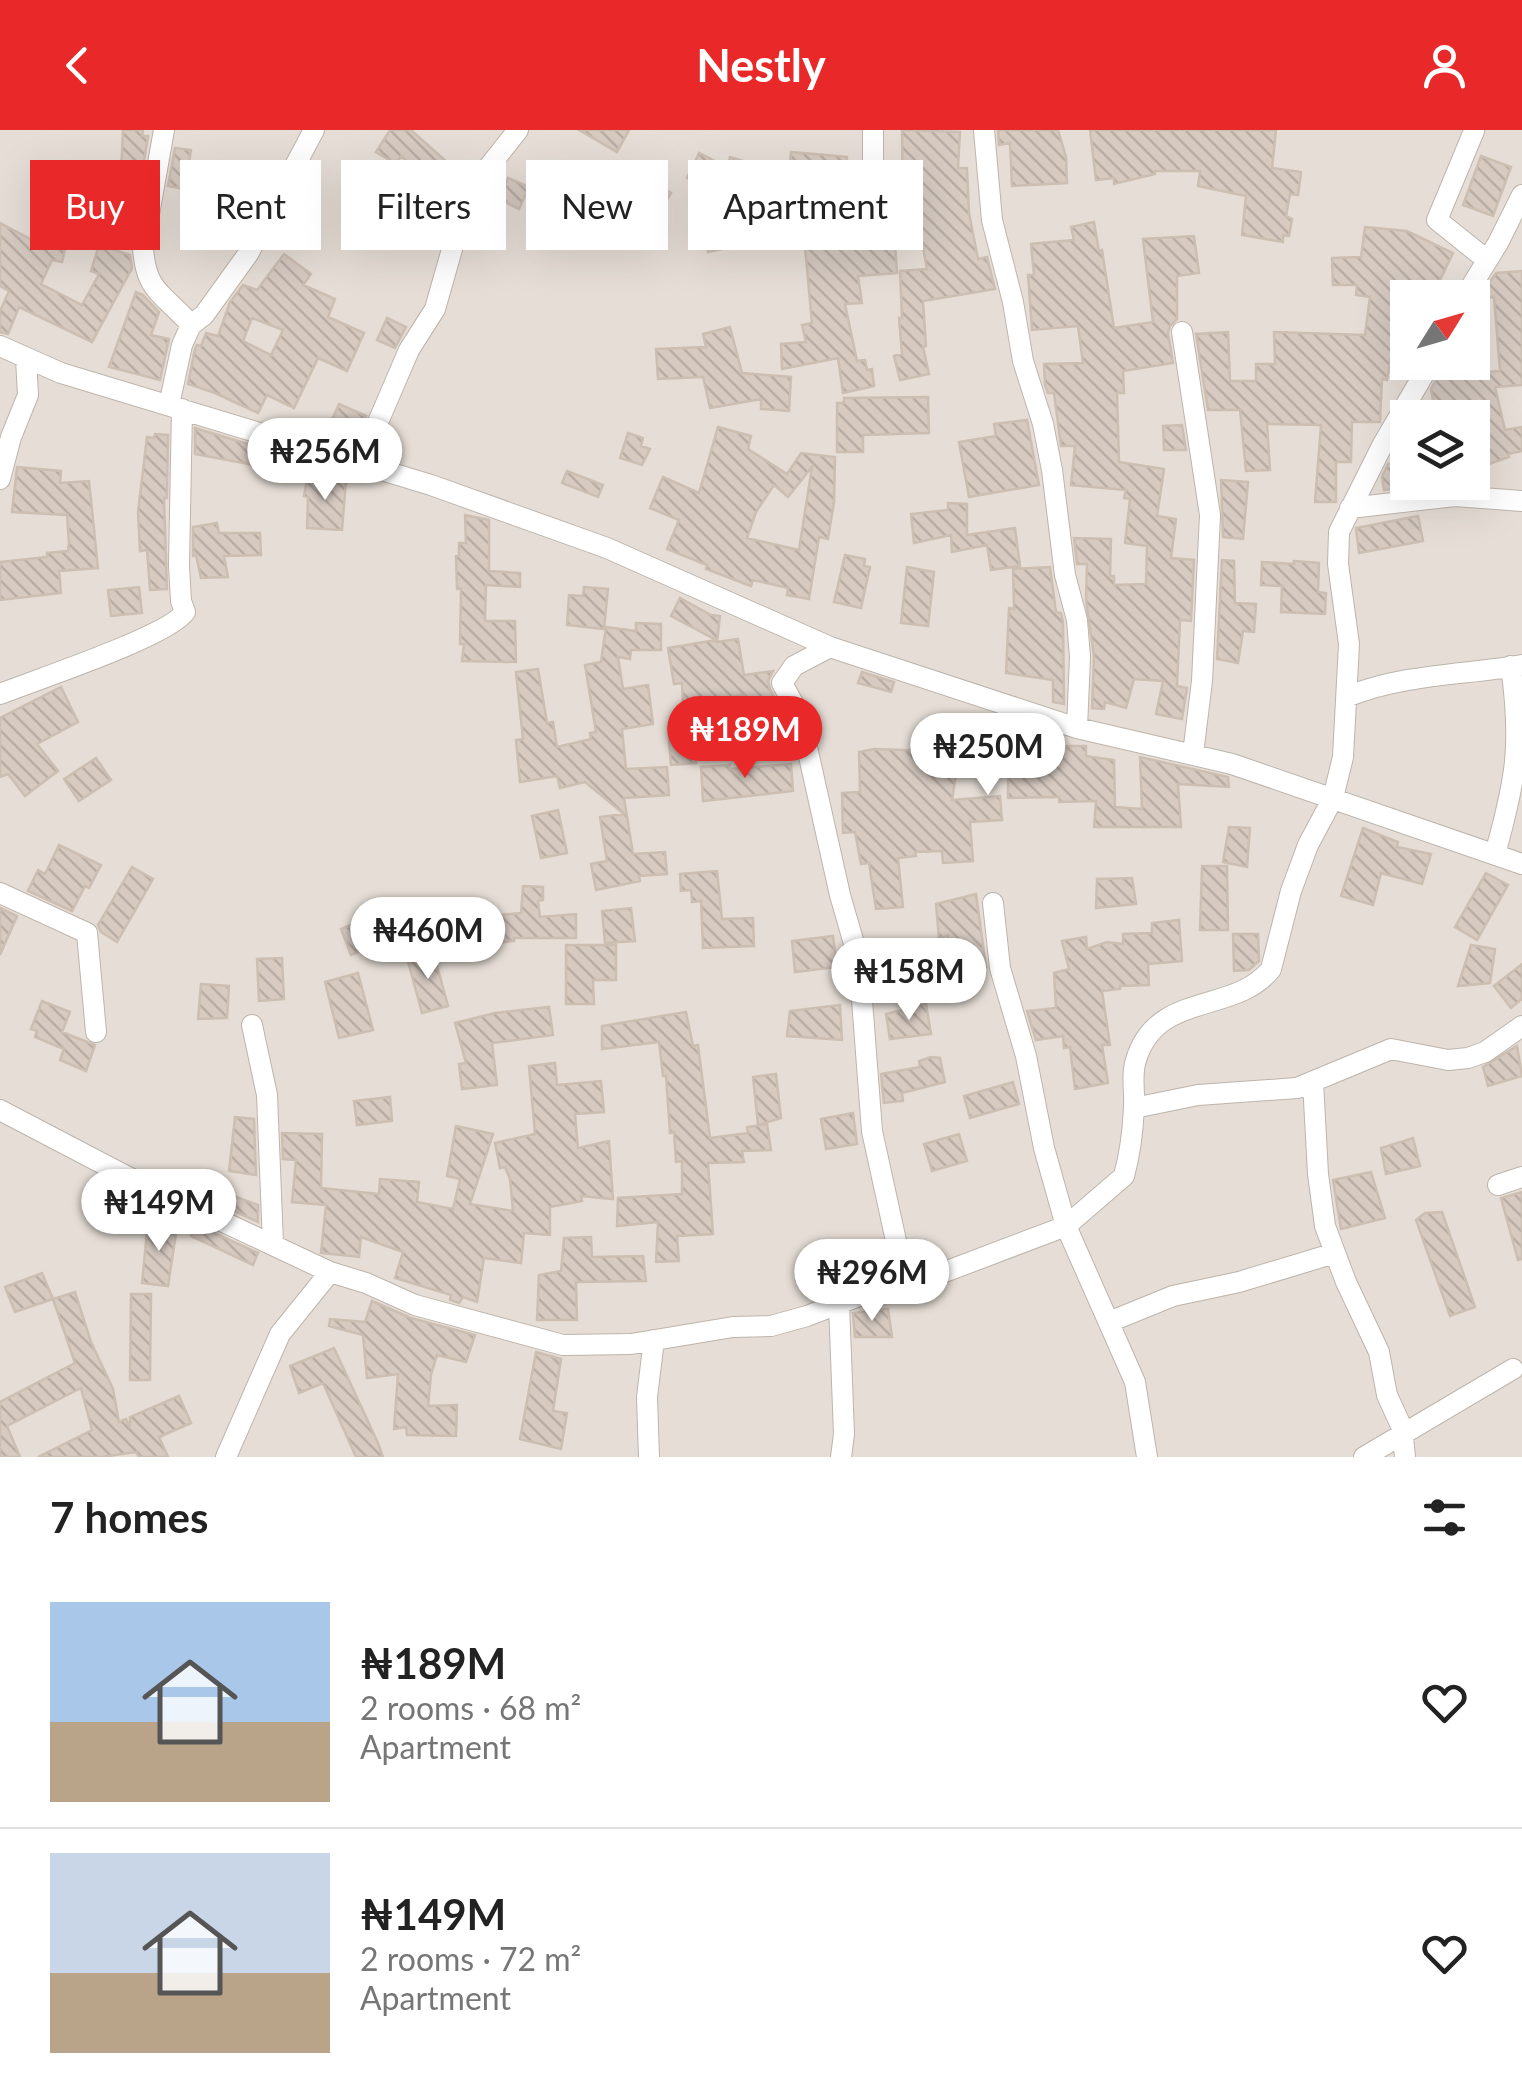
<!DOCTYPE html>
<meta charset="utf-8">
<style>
:root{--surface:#fff;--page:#f2f2f2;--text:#222;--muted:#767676;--line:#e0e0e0;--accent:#e92829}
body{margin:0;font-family:Lato,sans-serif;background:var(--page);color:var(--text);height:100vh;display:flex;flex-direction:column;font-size:38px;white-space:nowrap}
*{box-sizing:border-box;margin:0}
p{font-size:32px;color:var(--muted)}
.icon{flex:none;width:55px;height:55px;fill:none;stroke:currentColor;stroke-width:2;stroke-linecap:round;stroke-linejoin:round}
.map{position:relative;height:1327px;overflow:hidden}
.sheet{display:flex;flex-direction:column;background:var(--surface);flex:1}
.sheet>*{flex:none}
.guide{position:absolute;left:30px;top:30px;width:1000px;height:90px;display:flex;gap:20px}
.needle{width:65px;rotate:53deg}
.buttons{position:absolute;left:1390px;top:150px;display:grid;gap:20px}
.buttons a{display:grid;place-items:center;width:100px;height:100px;border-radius:0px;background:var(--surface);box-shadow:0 10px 40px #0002;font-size:50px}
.price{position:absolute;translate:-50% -85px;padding:0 22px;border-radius:35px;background:#fff;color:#222;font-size:32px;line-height:65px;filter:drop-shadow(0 2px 5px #0008)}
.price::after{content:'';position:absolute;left:50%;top:60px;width:30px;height:22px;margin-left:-15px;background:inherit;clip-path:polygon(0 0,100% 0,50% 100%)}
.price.current{background:var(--accent);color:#fff}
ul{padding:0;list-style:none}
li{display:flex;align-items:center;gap:30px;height:250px;padding:0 50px}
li+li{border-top:2px solid var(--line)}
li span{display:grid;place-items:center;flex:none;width:280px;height:200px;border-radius:0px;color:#555}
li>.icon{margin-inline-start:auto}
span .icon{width:120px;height:120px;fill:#fffc;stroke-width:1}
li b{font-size:42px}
h2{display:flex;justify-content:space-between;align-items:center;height:120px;padding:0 50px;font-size:42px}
.chip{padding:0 35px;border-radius:0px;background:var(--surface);box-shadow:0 10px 40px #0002;font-size:35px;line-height:90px}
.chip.current{background:var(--accent);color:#fff}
header{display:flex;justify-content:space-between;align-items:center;height:130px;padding:0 50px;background:var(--accent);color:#fff;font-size:45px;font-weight:700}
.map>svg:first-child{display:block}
</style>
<header><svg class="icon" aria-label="back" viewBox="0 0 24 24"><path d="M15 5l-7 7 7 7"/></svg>Nestly<svg class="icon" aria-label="person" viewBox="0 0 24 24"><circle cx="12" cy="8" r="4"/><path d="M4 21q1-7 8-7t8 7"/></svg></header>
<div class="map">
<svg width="1522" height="1327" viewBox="0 0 1522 1327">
<defs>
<pattern id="building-back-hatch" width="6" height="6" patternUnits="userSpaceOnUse" patternTransform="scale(2.5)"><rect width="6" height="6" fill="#d6cac1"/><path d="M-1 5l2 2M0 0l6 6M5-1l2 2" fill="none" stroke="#b9aea6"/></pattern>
</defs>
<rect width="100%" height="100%" fill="#f2ede7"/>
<path fill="#e6ded6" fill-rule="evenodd" d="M0,0H1522V1327H0ZM1408,168H1472V232H1408ZM1408,288H1472V352H1408Z"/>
<path fill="url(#building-back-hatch)" stroke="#cdbeb2" stroke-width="2.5" fill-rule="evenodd" d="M123,0H143L142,6H148L136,81L112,78L117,44H121Z
M390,0H411L447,32L428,52L401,26L396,34L376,22Z
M579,0H629L617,22Z
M902,0L960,2L958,38H967L969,83L978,129L987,127L995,159L923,171L926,216L923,217L929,244L900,250L894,226L902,224L899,188H902L900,141L927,139L921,107L895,113L897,143L858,146L862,173L845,174L857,231L865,230L867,240L872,239L874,256L843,263L838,228L782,239L781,214L806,212L802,195L812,193L805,117L855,112L854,95L903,91Z
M998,0H1058L1066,27L1067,53L1012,56L1010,13L999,15Z
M1090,0H1276L1272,38L1301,42L1298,65L1290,64L1286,86L1292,89L1289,106L1283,105V112L1242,105L1246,66L1198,56L1200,41H1155V44L1114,54V48L1096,50Z
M175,18L191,20L185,59L168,56Z
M791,22L847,27L845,55L811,52L809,74L773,70L723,55L726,68L687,48L699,23L727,37L730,27L789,45Z
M1481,26L1511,37L1493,86L1463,75Z
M640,45L671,63L657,87L626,69Z
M508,48L529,57L519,79L499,69Z
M726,71L736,116L708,122L699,76Z
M205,77L246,86L238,113L199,104Z
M47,79L73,86L62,132L52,130L41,154L82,175L99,144L91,141L99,115L130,125L132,138L92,212L19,177L8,204L0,202V181L9,161L0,156V93L38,113Z
M1094,92L1099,121L1102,120L1114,198L1153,192L1143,109L1194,106L1199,143L1177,146V189L1170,196L1168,203L1173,233L1123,241L1124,263H1117L1119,332L1164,339L1157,386L1176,389L1171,428L1194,430L1191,491L1180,490L1177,556L1187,558L1182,589L1156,584L1163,551L1134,549L1126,578L1105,572L1104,579L1092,578L1094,526L1086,470L1087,434H1077L1074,408L1111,409L1110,446H1114V455L1146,454L1147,416L1125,413L1130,369L1124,368L1126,360L1071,355L1075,316H1061L1054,263H1048L1045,255L1044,234L1083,233L1078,196L1032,200L1028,145H1034L1031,114L1074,110L1071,97Z
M1365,97L1407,101L1453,123L1439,152L1451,154L1449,168H1408V202L1396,200L1387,250L1382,249L1380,292H1352L1351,332H1336V372H1315L1321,295L1267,294L1270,340L1246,341L1240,280H1208L1196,204L1228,202L1230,251H1256V234H1275L1274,202L1365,205L1370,167L1356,165L1357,155H1333L1332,128L1361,127Z
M284,124L311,144L303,155L335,169L328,187L364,203L347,241L318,228L294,278L267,265L258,283L215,263L188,254L195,219L197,215L201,216L206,203L218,206L230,172L243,155L257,160ZM252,188L283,200L271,225L243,211Z
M1522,141V255L1495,257L1505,300L1522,297V321L1508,324L1509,327L1472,340V288H1436L1431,259L1441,241L1472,236L1473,243L1500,241L1494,167L1486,168L1485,160L1496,143Z
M136,162L143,165L159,182L151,205L169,209L160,250L109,237Z
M387,188L406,197L395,218L377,210Z
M730,197L742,243L791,247L789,281L761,279V269L710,278L703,247L658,249L656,219L706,217L703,204Z
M928,267L929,303L863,305V322H837V273H844V268Z
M339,274L366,286L354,313L327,301Z
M1027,290L1039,355L969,367L959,312L996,306L994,294Z
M1182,295L1186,320H1164L1163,296Z
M718,297L751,306L748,319L787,344L801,323L835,327L834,372L828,409L819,407L809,469L787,465L788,458L753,450L751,456L706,439L707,435L667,419L679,390L650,378L663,347L699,363ZM812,337L799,420L747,408L756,382L774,355L788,367Z
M195,298L258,317L254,335L195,324Z
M628,303L643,308L641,316L650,319L642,335L620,328Z
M155,304L168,305L167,368H164L167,459L150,460L147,420L140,421L138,382L147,307L154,308Z
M1408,331V357L1384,360L1382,347L1388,334Z
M17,337L61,341L60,353L89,351L98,438L59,441L61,463L0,470V432L47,427V423L68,421L69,413L67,385L12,382Z
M567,341L603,355L598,367L562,353Z
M308,344L346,351L342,400L307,398L308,367L304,366Z
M1221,350L1248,352L1243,409L1223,407Z
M948,373L967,374V405L1015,398L1020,436L991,440L987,415L952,422L951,405L914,413L911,384L948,380Z
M465,385L489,390V441L520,443V457L486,455L485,491H515L516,532L462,531L464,514H460L461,459H457L456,426L459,425V413H466Z
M1418,386L1423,411L1359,423L1356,398Z
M217,393L219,403H260L261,425L224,426L228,447L201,448L196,425L193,426V397Z
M845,425L865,429L864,436L870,437L861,478L834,472Z
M1222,430L1234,431L1235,473L1256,474L1254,502L1243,501L1238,533L1217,529Z
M1294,431L1319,433L1318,462L1326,463L1325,484L1281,482L1282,456L1261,455L1262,432L1294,434Z
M907,437L934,442L928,496L901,493Z
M1050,437L1056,482L1061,483L1063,492L1064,574L1053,572V550L1006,543L1009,478L1014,479L1013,439Z
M139,457L142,483L111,486L108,460Z
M584,457L608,459L604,499L567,495L569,465L583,466Z
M680,468L711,485L720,486L717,512L738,509L744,545L773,541L768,551L770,559L787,591L791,610L748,613L744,565L711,570L712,590H701L703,607L694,608L696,633L671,635L668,597L684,596L682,553L674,554L668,518L716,510L671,486Z
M636,493L661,494V520H631L630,529L618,527L623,559L648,555L653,594L622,599L626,639L667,637L669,665L624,668L633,724L665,722L667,744L639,746L640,751L596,760L591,734L607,731L600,687L624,684L585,652L560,658L557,646L520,652L516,610L523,609L516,542L538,539L547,593L553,592L557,617L591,609L590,603L596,602L585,535L601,532L606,497L636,501Z
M862,542L894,552L891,562L858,553Z
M61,557L78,592L37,614L58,641L25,666L8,644L0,647V588Z
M1040,603V616H1086V626L1114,630L1115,677L1142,679L1140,627L1228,647L1229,657L1178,654L1181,697H1094L1096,671L1059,672V667L1008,668V636L959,625L952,670L1000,666L1002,690L970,692L973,731L943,733L942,721L915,722L916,726L898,728L903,777L876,779L869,733L861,734L855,702L843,703L842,663L860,662L859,622L874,619L932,621L935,605L977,612L978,606L1008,612V604Z
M96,628L111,650L79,671L64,649Z
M791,634L793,661L703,671L701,637L730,635V639Z
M558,680L567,723L541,728L532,686Z
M1229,697L1250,698L1247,737L1223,732Z
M1363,698L1398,712L1397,717L1431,724L1422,754L1381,743L1373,775L1341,766Z
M59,715L101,735L89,758L85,756L72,781L28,761L38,740L45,744Z
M1202,736H1227L1228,800H1200Z
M132,737L153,749L117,812L101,802L98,795Z
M717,741L722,789L753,788L754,816L703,818L701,771L692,772L691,760L681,761L680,744Z
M1486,743L1508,755L1477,810L1455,797Z
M1132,748L1136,774L1096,778L1097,749Z
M523,756L543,757V770L538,771L540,787L576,784V808H514V811L473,815L470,788L521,783Z
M976,764L986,837L949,847L948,805L939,809L936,774Z
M413,769L422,794L370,812L372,816L351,825L341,799Z
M0,778L17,786L0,825Z
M631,778L635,811L605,813L602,781Z
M1179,790L1182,831L1148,834L1149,855L1120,856V859L1102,861L1110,915H1102L1108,953L1075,959L1070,917L1064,918L1063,906L1036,910L1027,881L1056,878L1054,843L1069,839L1062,811L1086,807L1087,819L1107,812L1123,814V804L1152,803V793Z
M1233,804H1258L1259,831L1249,840L1234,841Z
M833,806L837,837L795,842L792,811Z
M566,815H616V850H593L594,874H566Z
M1471,815L1495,819L1490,853L1458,856Z
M433,821L448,876L422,883L407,828Z
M282,828L284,869L259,871L257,829Z
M1522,834V869L1511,878L1494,856Z
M358,843L373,900L339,908L325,852Z
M201,854L229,856L227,888L198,889Z
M42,871L70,882L62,902L95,915L86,941L60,930L64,919L35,907L37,901L31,899Z
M926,874L931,904L890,909L886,884Z
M840,875L842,910L787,906L790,881Z
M549,877L553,905L492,913L497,955L462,959L459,934L466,933L455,893L495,883Z
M686,882L693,916L698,915L710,1008L748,1003L747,997L767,994L771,1020L742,1021L744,1032L708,1033L713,1104L677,1106L679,1131L656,1132L658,1092L617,1096L618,1068L682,1064V1031L676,1032L674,1002L670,1003L666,946H663L659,912L602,919V896Z
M1517,916L1522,946L1488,956L1483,937Z
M931,927L940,928L945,952L902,963L903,971L884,973L881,944L920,937L919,931Z
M555,933L557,955L601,951L604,982L575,984L578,1018L609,1011L613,1069L581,1066L582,1071L550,1077V1105L524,1103L521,1133L484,1128L477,1172L463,1167L459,1173L450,1170L451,1165L395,1148L403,1122L361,1107L359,1127L321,1123L326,1075L292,1072L296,1030L283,1029L282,1003L322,1004L321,1058L379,1064L380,1049L419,1052L417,1072L453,1079L460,1049L447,1046L456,996L493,1004L470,1074L513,1081L510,1049L505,1037L500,1038L495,1013L535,1004L529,936Z
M776,944L781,988L758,995L753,947Z
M1013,952L1019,974L970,988L964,966Z
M390,967L392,991L357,995L354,971Z
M853,983L857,1014L826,1019L821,989Z
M235,987L254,989L256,1045L229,1041Z
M959,1004L967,1031L932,1041L924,1014Z
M1413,1008L1420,1036L1386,1044L1381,1018Z
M1371,1042L1385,1088L1341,1099L1333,1050Z
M223,1062L258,1075V1092L219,1074Z
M1522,1062V1129L1518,1130L1501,1068Z
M1442,1082L1475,1177L1450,1186L1416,1090L1425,1083Z
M148,1092L177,1097L168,1156L142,1153Z
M197,1095L258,1123L253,1135L191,1106Z
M591,1107L592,1127L643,1126L646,1151L576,1152L577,1190H537L539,1145L561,1141L564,1108Z
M42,1143L53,1169L15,1182L5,1157Z
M75,1162L91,1212L113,1259L119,1292L126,1289L130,1298V1287L179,1266L191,1293L159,1307L168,1327H139L136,1322L102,1327H38L92,1300L81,1258L7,1296L20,1327H0V1272L75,1233L53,1169Z
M131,1164H151L150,1250H130Z
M372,1171L411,1188L475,1205L466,1232L437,1225L431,1245L428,1276L457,1275L456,1306L407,1305L406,1297L394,1299L398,1244L367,1248L363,1205L329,1196L330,1189L365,1192Z
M888,1179L892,1207H855L853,1183Z
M334,1218L378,1313L383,1327H356L323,1253L299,1263L290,1236Z
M536,1222L561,1229L553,1281L567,1283L561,1319L520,1309Z"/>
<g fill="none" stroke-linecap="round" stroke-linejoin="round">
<defs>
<path id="minor" d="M164,0L143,118C146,164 165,164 191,195
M873,0V61
M984,0L992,90L1013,172L1023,231L1043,294L1052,340L1065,445L1077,490L1080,527L1077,598
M1474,1L1437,90L1487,130
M1464,168L1498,113L1522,65
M1182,202L1210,385L1202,551L1193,624
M0,216L61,243L431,355L607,418L830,517L1077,598L1232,634L1522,734
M169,275L182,215L191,195L204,185L248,124L314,0
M360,334L409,220L435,179L468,63L518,0
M0,349L11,307L28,265L26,229
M1350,378L1455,366L1522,371
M830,517L794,536L782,553L800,586L840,765L859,831L872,1001L905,1152
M0,564C35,550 169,506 185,482L181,471L179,435L182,279
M1349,566C1405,544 1463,545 1522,535
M1495,724C1516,649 1522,615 1511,536
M0,763L87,803L96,902
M993,773L1000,838L1026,926L1044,1018L1066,1096L1135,1252L1147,1327
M252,895L267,965L273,1114
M1313,952L1318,1044L1325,1096L1346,1152L1379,1222L1387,1265L1402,1298L1405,1327
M1134,978L1198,965L1297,958L1391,919L1448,930L1468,928L1485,922L1522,896
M0,980L128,1047L330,1142L366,1153L415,1175L563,1215L631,1214L733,1197L771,1196L807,1186L888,1155L926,1149L1066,1096L1124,1046C1130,1024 1133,1000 1134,977C1135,962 1131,944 1136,930C1157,860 1235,885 1271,839L1291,761L1308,715L1333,668L1343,627L1349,514L1338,434L1339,402L1383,314L1431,232
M1498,1055L1522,1047
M839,1174L844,1304L841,1327
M1109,1192L1173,1166L1239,1152L1335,1123
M226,1327L280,1204L330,1142
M649,1327L647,1267L654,1210
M1364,1327L1513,1239"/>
</defs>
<use href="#minor" stroke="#bdb4ab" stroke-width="22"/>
<use href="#minor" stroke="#fff" stroke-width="20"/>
</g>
</svg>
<div class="buttons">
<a><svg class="needle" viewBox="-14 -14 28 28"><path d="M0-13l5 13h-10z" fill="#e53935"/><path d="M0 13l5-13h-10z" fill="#767676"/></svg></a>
<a><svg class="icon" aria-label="layers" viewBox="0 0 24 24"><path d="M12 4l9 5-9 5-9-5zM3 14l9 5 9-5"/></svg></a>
</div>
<b class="price" style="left:325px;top:373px">₦256M</b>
<b class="price current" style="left:745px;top:651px">₦189M</b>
<b class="price" style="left:988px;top:668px">₦250M</b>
<b class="price" style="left:428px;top:852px">₦460M</b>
<b class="price" style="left:909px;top:893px">₦158M</b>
<b class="price" style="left:159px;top:1124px">₦149M</b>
<b class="price" style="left:872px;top:1194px">₦296M</b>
<div class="guide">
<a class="chip current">Buy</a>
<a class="chip">Rent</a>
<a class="chip">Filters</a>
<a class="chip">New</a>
<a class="chip">Apartment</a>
</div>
</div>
<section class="sheet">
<h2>7 homes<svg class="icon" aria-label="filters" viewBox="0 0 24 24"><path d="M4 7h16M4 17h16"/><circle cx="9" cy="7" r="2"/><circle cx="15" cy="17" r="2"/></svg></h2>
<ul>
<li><span style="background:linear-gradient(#a9c7e8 60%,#b9a48a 0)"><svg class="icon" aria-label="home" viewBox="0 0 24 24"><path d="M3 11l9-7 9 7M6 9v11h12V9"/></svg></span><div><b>₦189M</b><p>2 rooms · 68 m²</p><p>Apartment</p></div><svg class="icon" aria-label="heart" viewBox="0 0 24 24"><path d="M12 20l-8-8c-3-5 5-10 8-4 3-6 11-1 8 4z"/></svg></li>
<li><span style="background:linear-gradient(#c9d6e8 60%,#b9a48a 0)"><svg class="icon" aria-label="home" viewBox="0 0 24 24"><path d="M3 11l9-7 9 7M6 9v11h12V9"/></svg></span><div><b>₦149M</b><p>2 rooms · 72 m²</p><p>Apartment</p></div><svg class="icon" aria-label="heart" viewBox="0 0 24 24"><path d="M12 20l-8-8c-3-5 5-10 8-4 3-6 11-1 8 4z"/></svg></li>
</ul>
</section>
